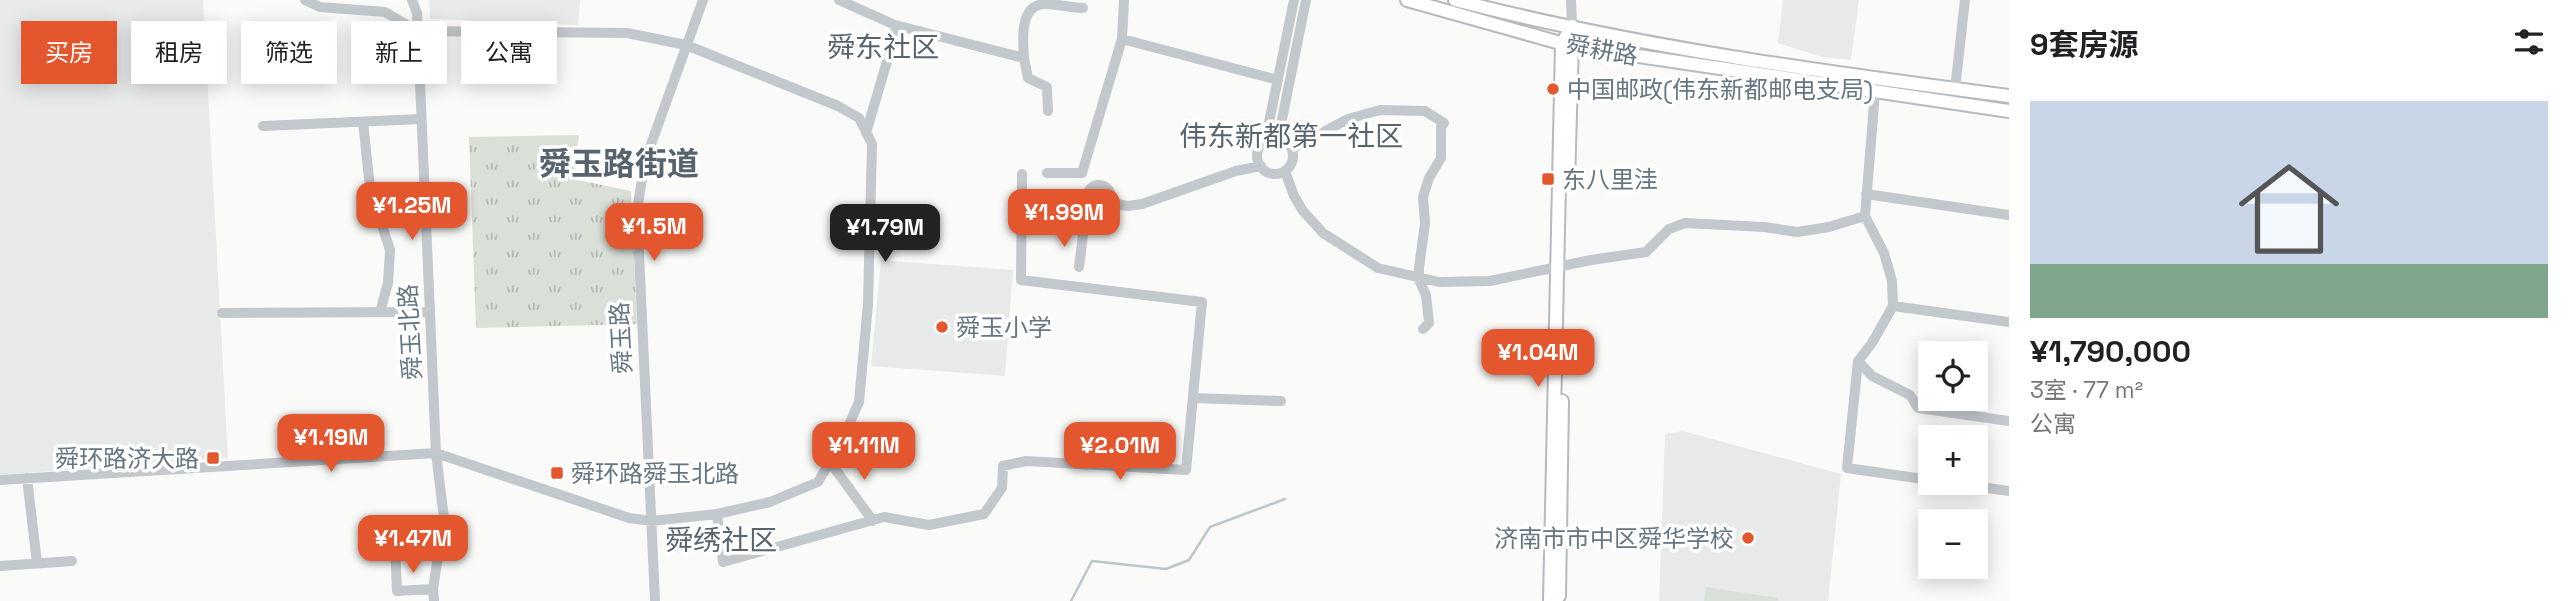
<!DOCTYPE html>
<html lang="zh">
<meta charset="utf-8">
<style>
:root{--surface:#fff;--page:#f2f2f2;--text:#202124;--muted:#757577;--accent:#e4572e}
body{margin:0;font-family:"Space Grotesk","Noto Sans SC",sans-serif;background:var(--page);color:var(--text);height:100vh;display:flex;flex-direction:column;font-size:26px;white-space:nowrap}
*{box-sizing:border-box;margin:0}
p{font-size:23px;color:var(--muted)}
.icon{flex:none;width:38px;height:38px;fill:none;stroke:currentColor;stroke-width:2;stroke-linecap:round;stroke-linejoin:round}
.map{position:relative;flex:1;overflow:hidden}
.panel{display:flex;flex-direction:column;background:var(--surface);width:560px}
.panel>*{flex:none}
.hud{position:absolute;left:21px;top:21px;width:665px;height:63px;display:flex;gap:14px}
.buttons{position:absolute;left:1918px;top:341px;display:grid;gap:14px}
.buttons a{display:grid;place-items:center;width:70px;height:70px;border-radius:0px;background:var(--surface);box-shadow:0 4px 18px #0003;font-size:35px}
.price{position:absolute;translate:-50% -60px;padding:0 16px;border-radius:14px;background:var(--accent);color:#fff;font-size:23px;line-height:46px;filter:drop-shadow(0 2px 4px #0008)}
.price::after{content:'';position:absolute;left:50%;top:42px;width:21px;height:16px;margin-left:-10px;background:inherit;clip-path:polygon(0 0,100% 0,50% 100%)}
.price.selected{background:#222;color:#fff}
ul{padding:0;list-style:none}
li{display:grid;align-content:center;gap:14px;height:371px;padding:0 21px}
li span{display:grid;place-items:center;height:217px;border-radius:0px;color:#555}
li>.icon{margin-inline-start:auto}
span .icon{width:126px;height:126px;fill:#fffc;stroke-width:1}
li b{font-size:30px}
h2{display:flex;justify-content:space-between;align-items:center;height:84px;padding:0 21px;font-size:30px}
.tag{padding:0 24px;border-radius:0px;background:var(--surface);box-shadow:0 4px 18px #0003;font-size:24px;line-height:63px}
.tag.selected{background:var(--accent);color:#fff}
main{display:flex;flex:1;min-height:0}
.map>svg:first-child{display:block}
</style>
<main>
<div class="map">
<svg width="2009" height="601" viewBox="0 0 2009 601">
<defs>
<pattern id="grass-tufts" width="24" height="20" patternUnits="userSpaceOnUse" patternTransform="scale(1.75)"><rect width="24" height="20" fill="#dadfd7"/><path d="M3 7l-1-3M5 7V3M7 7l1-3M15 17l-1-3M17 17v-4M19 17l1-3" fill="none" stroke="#b4b9b4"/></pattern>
</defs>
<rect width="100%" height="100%" fill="#fafaf8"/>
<path fill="#e8e9e9" d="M0,0H203L228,458L0,475Z
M429,0H580L578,25L430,19Z
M1783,0H1859L1851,60L1822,57L1778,43Z
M881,260L1013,270L1005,376L871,366Z
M1683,431L1841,474L1828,601H1659L1665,434Z"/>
<path fill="url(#grass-tufts)" d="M579,135L573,179L631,191L637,324L476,328L469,137Z"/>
<path fill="#dadfd7" d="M1706,587L1778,598V601H1704Z"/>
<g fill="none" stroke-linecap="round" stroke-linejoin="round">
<path stroke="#bbc7cb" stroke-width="2.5" d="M1071,601L1092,561L1166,569L1189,560L1210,527L1285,499"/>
<defs>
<path id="major" d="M1407,0L1571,46L2009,111
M1455,0C1636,47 1823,72 2009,96
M1568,183L1572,41
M1559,596L1562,401
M1550,601L1562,44L1572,26"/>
</defs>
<use href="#major" stroke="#b5babe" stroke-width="16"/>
<path stroke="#c3c8cc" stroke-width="10" d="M305,0L320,7L385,12L417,31L627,33L686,45L838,106L859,118L872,144L868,304L859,402L841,443L818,482L770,502L717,514
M412,0L417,13L436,453L444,518L433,589
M839,0L895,25V34L866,133
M1571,0L1572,26
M895,25L1024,58C1023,41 1019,7 1043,4C1053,3 1072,8 1083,8
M1122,39L1278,80
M1024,58L1028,78L1047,87L1048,111
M1955,89L1965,0
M363,122L370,188L390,250L388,283L380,312
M263,126L421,119
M1257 156a18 18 0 1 1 36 0a18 18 0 1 1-36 0Z
M1278,139L1306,0
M1265,142L1294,0
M1292,149L1348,119L1380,110L1425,111L1444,123L1441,127V158L1429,178L1423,197L1425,223L1419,268V280L1426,295L1429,323L1423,329
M1285,171L1294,196L1303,211L1323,233L1378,268L1439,282L1490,281L1591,260L1646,252L1669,229L1685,223L1764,227L1797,232L1829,227L1865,216L1875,92
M1047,173H1082L1122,39L1124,0
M1087 197a12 12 0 1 1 24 0a12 12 0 1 1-24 0Z
M1866,194L2009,215
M1110,203L1128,206L1142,204L1236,171L1261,166
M1865,216L1884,253L1892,281L1893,306L1872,343L1858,361L1847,468L1930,480
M1079,267L1083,235
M1893,306L2009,322
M222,313L430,312
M1858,361L1872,376L1910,395L1918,408L2009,421
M1193,398L1281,401
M830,462L873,521
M27,478L37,563
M0,480L436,453L629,518L652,521L717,514L723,562L884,517L929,525L984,514L1002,488L1003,466L1026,461L1186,470L1202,302L1021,280L1022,174
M1953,483L2009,491
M394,521L397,591L433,589L434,601
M0,566L72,561
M655,601L637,210L645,161L703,0"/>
<use href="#major" stroke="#fff" stroke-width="12"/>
</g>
<g fill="#e4572e" stroke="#fff" stroke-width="2.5">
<circle cx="1553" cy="89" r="7"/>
<rect x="1541" y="172" width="14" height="14" rx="3.5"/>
<circle cx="942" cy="327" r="7"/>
<rect x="206" y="451" width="14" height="14" rx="3.5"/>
<rect x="550" y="466" width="14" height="14" rx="3.5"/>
<circle cx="1748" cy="538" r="7"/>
</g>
<g text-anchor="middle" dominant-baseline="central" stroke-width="7" stroke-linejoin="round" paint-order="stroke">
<g font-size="24" fill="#657683" stroke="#fff">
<text transform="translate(1602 50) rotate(10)">舜耕路</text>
<text transform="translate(410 332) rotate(-93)">舜玉北路</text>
<text transform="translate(621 338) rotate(-93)">舜玉路</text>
</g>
<g font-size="24" fill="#657683" stroke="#fff" text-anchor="start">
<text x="1567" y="89">中国邮政(伟东新都邮电支局)</text>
<text x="1562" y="179">东八里洼</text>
<text x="956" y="327">舜玉小学</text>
<text x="199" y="458" text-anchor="end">舜环路济大路</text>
<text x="571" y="473">舜环路舜玉北路</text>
<text x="1734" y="538" text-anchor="end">济南市市中区舜华学校</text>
</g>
<g font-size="28" fill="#57646e" stroke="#fff">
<text x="883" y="47">舜东社区</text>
<text x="1291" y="136">伟东新都第一社区</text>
<text x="721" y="540">舜绣社区</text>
</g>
<g font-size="32" font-weight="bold" fill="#57646e" stroke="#fff">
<text x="619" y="164">舜玉路街道</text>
</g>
</g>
</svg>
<div class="buttons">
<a><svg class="icon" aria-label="locate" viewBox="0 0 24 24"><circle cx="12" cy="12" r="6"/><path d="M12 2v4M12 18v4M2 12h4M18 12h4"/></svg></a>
<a>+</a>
<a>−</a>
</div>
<b class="price" style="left:412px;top:242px">¥1.25M</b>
<b class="price" style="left:1064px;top:249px">¥1.99M</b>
<b class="price" style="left:654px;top:263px">¥1.5M</b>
<b class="price selected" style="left:885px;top:264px">¥1.79M</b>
<b class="price" style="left:1538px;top:389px">¥1.04M</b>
<b class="price" style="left:331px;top:474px">¥1.19M</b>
<b class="price" style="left:864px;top:482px">¥1.11M</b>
<b class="price" style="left:1120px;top:482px">¥2.01M</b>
<b class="price" style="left:413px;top:575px">¥1.47M</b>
<div class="hud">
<a class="tag selected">买房</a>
<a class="tag">租房</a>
<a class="tag">筛选</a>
<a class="tag">新上</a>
<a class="tag">公寓</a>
</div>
</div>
<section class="panel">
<h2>9套房源<svg class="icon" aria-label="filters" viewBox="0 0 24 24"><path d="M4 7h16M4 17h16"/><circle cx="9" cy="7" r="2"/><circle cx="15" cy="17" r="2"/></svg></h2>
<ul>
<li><span style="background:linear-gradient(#c9d6e8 75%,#7fa58c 0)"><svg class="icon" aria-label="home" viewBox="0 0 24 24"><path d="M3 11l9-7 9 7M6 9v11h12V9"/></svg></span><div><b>¥1,790,000</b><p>3室 · 77 m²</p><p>公寓</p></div></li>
</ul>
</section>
</main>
